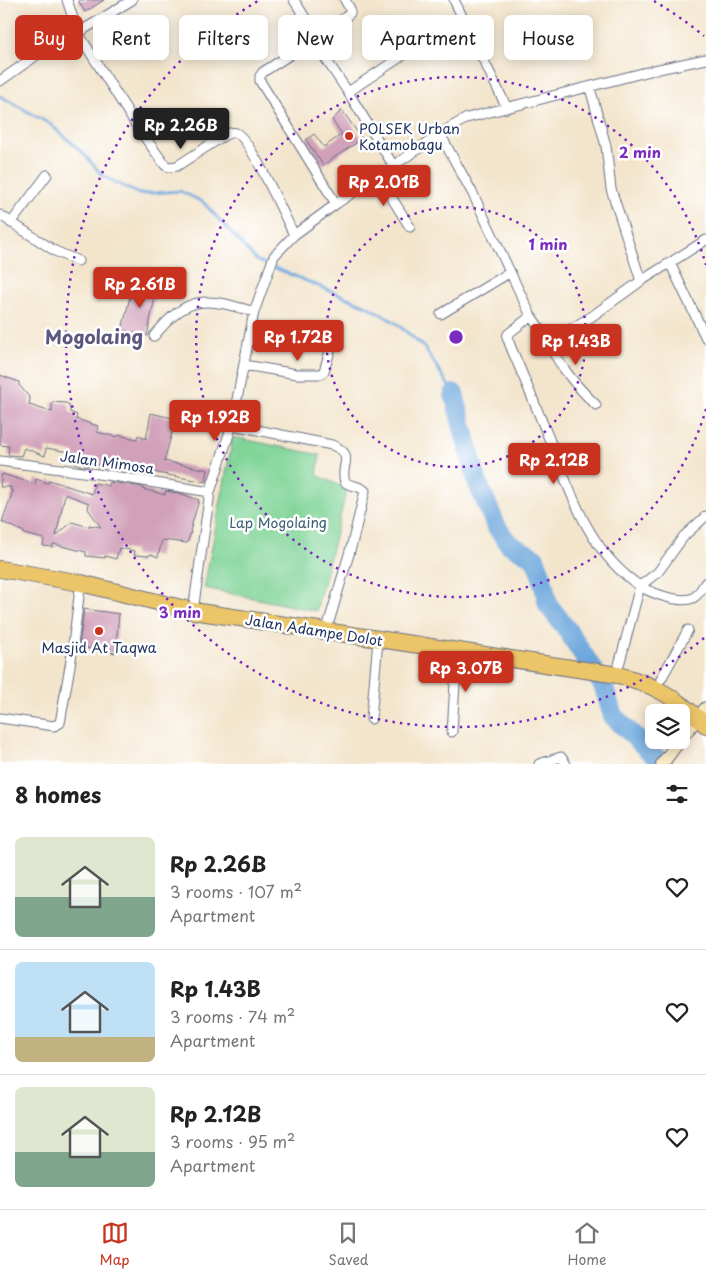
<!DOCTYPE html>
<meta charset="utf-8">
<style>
:root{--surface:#fff;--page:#f6f6f6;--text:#222;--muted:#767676;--line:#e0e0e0;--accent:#c8321e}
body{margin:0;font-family:"Playpen Sans",sans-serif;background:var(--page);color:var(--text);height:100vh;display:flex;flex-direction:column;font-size:19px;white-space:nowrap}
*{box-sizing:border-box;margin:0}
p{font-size:16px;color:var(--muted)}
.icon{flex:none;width:28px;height:28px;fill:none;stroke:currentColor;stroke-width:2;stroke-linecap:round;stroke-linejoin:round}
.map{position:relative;height:764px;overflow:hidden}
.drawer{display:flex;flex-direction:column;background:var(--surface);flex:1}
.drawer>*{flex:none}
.banner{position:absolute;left:15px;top:15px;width:676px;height:45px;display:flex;gap:10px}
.fabs{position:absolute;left:645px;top:704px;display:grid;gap:10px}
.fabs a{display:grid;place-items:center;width:45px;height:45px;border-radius:8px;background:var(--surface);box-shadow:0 2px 12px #0003;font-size:25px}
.price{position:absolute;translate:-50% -42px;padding:0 11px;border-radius:5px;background:var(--accent);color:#fff;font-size:16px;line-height:32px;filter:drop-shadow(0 1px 2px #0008)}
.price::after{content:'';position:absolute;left:50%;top:30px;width:15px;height:11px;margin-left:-8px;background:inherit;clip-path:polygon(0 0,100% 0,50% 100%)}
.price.selected{background:#222;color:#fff}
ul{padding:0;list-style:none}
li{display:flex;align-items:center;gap:15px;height:125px;padding:0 15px}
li+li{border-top:1px solid var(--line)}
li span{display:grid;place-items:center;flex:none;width:140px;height:100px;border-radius:8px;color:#555}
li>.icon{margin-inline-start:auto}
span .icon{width:60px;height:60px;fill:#fffc;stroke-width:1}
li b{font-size:21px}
h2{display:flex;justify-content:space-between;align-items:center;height:60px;padding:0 15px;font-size:21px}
.tag{padding:0 18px;border-radius:8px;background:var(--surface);box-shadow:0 2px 12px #0003;font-size:18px;line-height:45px}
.tag.selected{background:var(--accent);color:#fff}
.tab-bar{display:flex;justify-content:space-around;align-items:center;height:70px;border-top:1px solid var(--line);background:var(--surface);font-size:14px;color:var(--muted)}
.tab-bar a{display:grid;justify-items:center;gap:2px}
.tab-bar .selected{color:var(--accent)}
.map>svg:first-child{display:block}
</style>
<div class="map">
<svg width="706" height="764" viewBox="0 0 706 764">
<rect width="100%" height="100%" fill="#fff"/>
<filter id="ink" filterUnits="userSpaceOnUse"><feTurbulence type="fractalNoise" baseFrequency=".02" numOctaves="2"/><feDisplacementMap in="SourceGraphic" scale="10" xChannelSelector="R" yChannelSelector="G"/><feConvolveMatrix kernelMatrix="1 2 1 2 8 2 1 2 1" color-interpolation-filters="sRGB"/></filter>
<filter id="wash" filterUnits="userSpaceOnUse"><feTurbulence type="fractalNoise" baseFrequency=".0096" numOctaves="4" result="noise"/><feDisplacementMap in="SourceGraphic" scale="20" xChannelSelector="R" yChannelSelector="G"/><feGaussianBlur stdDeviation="1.12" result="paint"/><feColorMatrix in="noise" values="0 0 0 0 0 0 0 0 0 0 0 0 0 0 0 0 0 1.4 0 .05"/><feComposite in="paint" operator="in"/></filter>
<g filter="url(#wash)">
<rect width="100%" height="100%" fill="#f3e5cc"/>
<path fill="#80d497" stroke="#4e827a" d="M233,437L320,455L317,475L347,489L316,611L204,588Z"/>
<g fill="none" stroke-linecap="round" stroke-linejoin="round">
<path stroke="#6ba6dc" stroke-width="3" d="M0,96L50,124L83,153L103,176L139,194L180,191L203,202L256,260L369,307L396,323L424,347L454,394"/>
<path stroke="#6ba6dc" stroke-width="20" d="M454,394L477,481L496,526L509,544L535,558L542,577L548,605L566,628L603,685L613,716L663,764"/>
</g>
<g id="blocks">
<path fill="#d1a1ba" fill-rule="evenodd" d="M78,0H104L85,12Z
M342,110L362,139L323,165L306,140L314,134L324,147L342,134L332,120Z
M134,280L157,287L147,336L122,330Z
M0,375L19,382V385L30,398L29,405L52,412V402L66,403L69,405L70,412L77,415L76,419L98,426L97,432L117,437L118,435L137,439L138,435L146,439L151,413L176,419L164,461L208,470L206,482L130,468L128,472L89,463L88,466H82L72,462L75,453L46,448L45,456L24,448L21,456L8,455L9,446L0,445Z
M2,474L35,484L36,479L48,483L49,480L92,494L95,483L109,486L110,482L143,487V489L165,495V491L179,493L199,500L190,531L191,532L187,543L162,540L158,557L150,554L149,556L134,555L135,551L119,548L116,559L105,556V558L86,556V552L53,544V547L43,546L44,539L24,534V532L2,522L13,491L10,490L11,487H0ZM65,494L89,503L88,509L101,527L89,525V527L72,522L56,536Z
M84,609L119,614L115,653L79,647Z"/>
</g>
</g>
<g filter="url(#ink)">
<use href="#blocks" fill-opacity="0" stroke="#676f84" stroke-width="1"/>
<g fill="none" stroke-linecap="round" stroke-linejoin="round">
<defs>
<path id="street" d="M67,0L78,33L138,128L165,165L169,167L177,166L225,135C228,134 232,131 236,133C249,136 286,219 294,235
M294,0L317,37
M454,0L507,108
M78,33L132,0
M313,40L348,92L393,165
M0,81L75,28
M590,88L606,146L611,189L641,281
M348,92L417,46
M440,134L473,194L531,316L545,336L555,338L591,317L641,281L706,240
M378,176L410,227
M336,204L260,81V76L263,72L335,26L350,13V9L345,0
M0,215L55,251L78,261
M11,223L47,175
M670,263L706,338
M441,314L509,273
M531,316L508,334L507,337L512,350C526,382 539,414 552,446C572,497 591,554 640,586L619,665
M154,336C189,294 205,297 254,312
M545,336C558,364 574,384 596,405
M244,365L297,374H321L324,371L336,331
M232,425L332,445C357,455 339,465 345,482C351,487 359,485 365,491L352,544L326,632
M0,461L113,476L210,492
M706,516L684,536L658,572L640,586C651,593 680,604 693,598C699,595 702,587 706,582
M193,611L210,492L232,425L254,312L274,256L294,235L336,204L451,127L467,118L654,70L706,59
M661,679L688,630
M0,718L54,726L60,723L71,660L81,581
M371,719L378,640
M452,732L457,651
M539,764L561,757L566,764"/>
<path id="secondary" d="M681,738L706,708
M662,764L680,740"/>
<path id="highway" d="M0,569L81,583L193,611L618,675C655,684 677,699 706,725"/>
</defs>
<use href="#street" stroke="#676f84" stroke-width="11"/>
<use href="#secondary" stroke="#676f84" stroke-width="14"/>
<use href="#highway" stroke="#676f84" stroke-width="18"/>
<use href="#street" stroke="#fff" stroke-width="9"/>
<use href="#secondary" stroke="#f8e8c3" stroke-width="12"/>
<use href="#highway" stroke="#edc569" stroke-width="16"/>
</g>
</g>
<g fill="none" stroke="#7b2cbf" stroke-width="2.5" stroke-dasharray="2.5 5">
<circle cx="456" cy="337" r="130"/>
<path d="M706 409A260 260 0 1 1 706 265"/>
<path d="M704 638A390 390 0 1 1 258 1M654 1A390 390 0 0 1 704 36"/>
</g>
<g fill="#c8321e" stroke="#fff" stroke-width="2">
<circle cx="349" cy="136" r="5"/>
<circle cx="99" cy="631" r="5"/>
</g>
<g text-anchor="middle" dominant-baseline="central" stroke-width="5" stroke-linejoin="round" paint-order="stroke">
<g font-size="14" fill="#1b2f5e" stroke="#fff" text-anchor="start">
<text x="359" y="128">POLSEK Urban<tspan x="359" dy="16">Kotamobagu</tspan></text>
<text x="99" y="647" text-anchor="middle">Masjid At Taqwa</text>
</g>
<g font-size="14" fill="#1b2f5e" stroke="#fff">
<text transform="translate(107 462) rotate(8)">Jalan Mimosa</text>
<text transform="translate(314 630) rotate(9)">Jalan Adampe Dolot</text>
</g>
<g font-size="14" fill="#39616f" stroke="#fff">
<text x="278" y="522">Lap Mogolaing</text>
</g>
<g font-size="19" font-weight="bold" fill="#5b577e" stroke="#fff">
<text x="94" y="336">Mogolaing</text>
</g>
</g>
<circle cx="456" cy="337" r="8" fill="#7b2cbf" stroke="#fff" stroke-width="2.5"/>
<g font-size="15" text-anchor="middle" font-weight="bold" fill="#7b2cbf" stroke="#fff" stroke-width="5" stroke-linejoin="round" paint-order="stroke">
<text x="640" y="158">2 min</text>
<text x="548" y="250">1 min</text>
<text x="180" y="618">3 min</text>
</g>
</svg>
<div class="fabs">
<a><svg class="icon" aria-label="layers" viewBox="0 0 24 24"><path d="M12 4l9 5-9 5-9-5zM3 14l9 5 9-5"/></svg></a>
</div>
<b class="price selected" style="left:181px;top:150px">Rp 2.26B</b>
<b class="price" style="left:384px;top:207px">Rp 2.01B</b>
<b class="price" style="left:140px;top:309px">Rp 2.61B</b>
<b class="price" style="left:298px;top:362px">Rp 1.72B</b>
<b class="price" style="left:576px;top:366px">Rp 1.43B</b>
<b class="price" style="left:215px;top:442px">Rp 1.92B</b>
<b class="price" style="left:554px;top:485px">Rp 2.12B</b>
<b class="price" style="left:466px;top:693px">Rp 3.07B</b>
<div class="banner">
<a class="tag selected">Buy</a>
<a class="tag">Rent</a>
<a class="tag">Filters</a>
<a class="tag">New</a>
<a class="tag">Apartment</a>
<a class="tag">House</a>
</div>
</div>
<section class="drawer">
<h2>8 homes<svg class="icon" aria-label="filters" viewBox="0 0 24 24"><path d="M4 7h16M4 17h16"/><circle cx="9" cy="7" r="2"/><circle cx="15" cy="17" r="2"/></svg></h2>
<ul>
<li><span style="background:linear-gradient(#dfe7d0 60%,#7fa58c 0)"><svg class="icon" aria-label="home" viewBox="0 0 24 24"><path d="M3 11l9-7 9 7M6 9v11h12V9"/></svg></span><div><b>Rp 2.26B</b><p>3 rooms · 107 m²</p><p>Apartment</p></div><svg class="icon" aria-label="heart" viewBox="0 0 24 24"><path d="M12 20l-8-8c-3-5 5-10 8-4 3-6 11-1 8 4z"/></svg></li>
<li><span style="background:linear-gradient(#bfe0f5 75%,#c2b280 0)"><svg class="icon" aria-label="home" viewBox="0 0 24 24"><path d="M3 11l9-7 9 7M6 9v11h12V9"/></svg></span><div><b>Rp 1.43B</b><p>3 rooms · 74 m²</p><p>Apartment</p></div><svg class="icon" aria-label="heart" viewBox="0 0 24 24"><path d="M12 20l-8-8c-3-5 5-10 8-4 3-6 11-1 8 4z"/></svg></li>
<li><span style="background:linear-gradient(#dfe7d0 65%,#7fa58c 0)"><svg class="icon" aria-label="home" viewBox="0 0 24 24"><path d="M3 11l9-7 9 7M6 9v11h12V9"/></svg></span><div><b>Rp 2.12B</b><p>3 rooms · 95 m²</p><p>Apartment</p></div><svg class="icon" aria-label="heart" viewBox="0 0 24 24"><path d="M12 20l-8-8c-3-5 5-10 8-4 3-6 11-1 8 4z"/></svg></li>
</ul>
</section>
<nav class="tab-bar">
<a class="selected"><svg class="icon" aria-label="map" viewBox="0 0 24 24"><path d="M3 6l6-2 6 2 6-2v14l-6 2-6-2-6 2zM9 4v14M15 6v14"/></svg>Map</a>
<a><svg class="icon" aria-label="saved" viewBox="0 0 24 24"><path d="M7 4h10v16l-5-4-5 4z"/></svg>Saved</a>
<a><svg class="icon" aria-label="home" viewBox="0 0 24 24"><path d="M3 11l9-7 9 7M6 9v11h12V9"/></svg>Home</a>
</nav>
